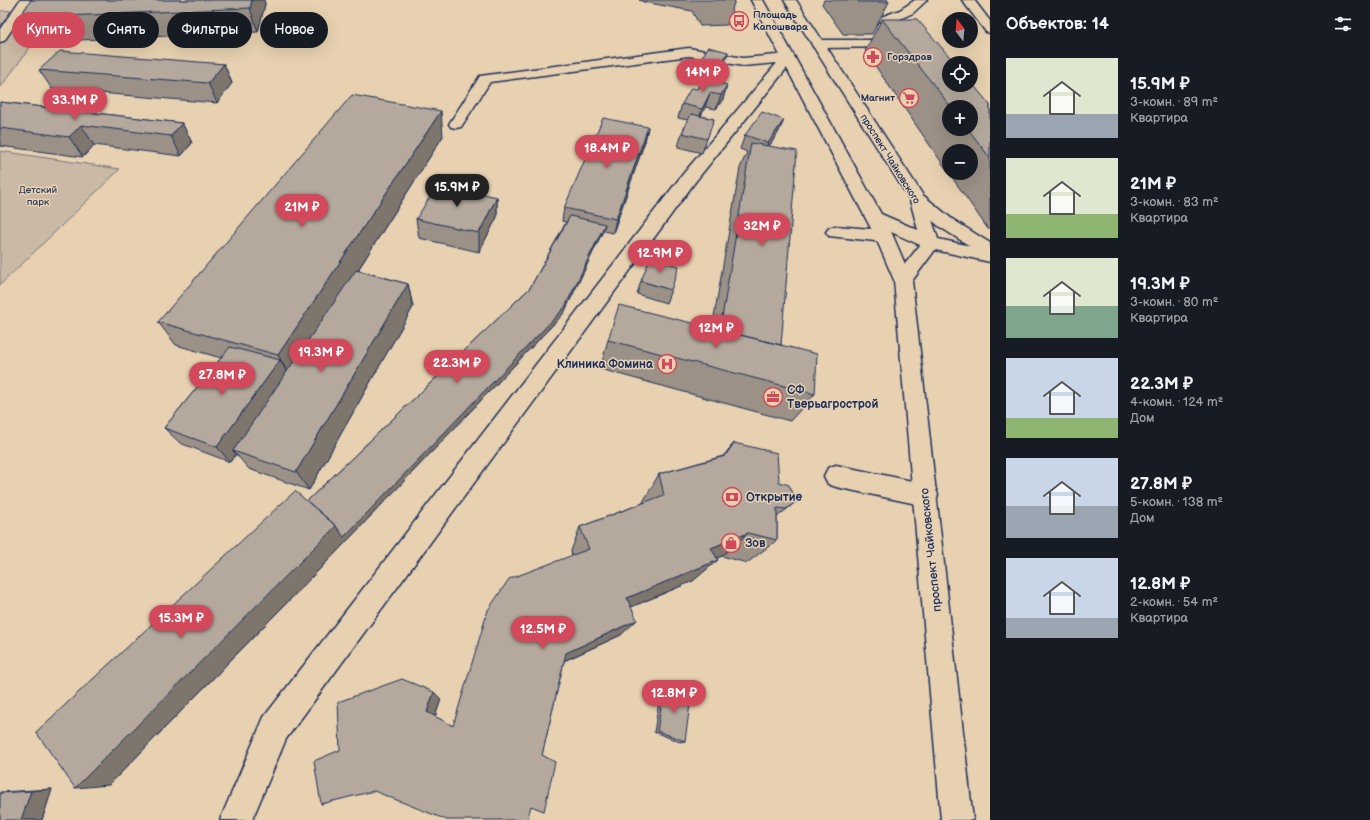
<!DOCTYPE html>
<html lang="ru">
<meta charset="utf-8">
<style>
:root{--surface:#171b24;--page:#20242c;--text:#f1f3f6;--muted:#9ea1a6;--accent:#d1495b}
body{margin:0;font-family:"Balsamiq Sans",sans-serif;background:var(--page);color:var(--text);height:100vh;display:flex;flex-direction:column;font-size:15px;white-space:nowrap}
*{box-sizing:border-box;margin:0}
p{font-size:13px;color:var(--muted)}
.icon{flex:none;width:22px;height:22px;fill:none;stroke:currentColor;stroke-width:2;stroke-linecap:round;stroke-linejoin:round}
.map{position:relative;flex:1;overflow:hidden}
.details{display:flex;flex-direction:column;background:var(--surface);width:380px}
.details>*{flex:none}
.banner{position:absolute;left:12px;top:12px;width:380px;height:36px;display:flex;gap:8px}
.needle{width:26px;rotate:344deg}
.buttons{position:absolute;left:942px;top:12px;display:grid;gap:8px}
.buttons a{display:grid;place-items:center;width:36px;height:36px;border-radius:50%;background:var(--surface);box-shadow:0 4px 16px #0002;font-size:20px}
.price{position:absolute;translate:-50% -34px;padding:0 9px;border-radius:14px;background:var(--accent);color:#fff;font-size:13px;line-height:26px;filter:drop-shadow(0 1px 2px #0008)}
.price::after{content:'';position:absolute;left:50%;top:24px;width:12px;height:9px;margin-left:-6px;background:inherit;clip-path:polygon(0 0,100% 0,50% 100%)}
.price.active{background:#222;color:#fff}
ul{padding:0;list-style:none}
li{display:flex;align-items:center;gap:12px;height:100px;padding:0 16px}
li span{display:grid;place-items:center;flex:none;width:112px;height:80px;border-radius:0px;color:#555}
li>.icon{margin-inline-start:auto}
span .icon{width:48px;height:48px;fill:#fffc;stroke-width:1}
li b{font-size:17px}
h2{display:flex;justify-content:space-between;align-items:center;height:48px;padding:0 16px;font-size:17px}
.pill{padding:0 14px;border-radius:18px;background:var(--surface);box-shadow:0 4px 16px #0002;font-size:14px;line-height:36px}
.pill.active{background:var(--accent);color:#fff}
main{display:flex;flex:1;min-height:0}
.map>svg:first-child{display:block}
</style>
<main>
<div class="map">
<svg width="990" height="820" viewBox="0 0 990 820">
<rect width="100%" height="100%" fill="#e7d1b0"/>
<filter id="ink" filterUnits="userSpaceOnUse"><feTurbulence type="fractalNoise" baseFrequency=".025" numOctaves="2"/><feDisplacementMap in="SourceGraphic" scale="8" xChannelSelector="R" yChannelSelector="G"/><feConvolveMatrix kernelMatrix="1 2 1 2 8 2 1 2 1" color-interpolation-filters="sRGB"/></filter>
<g filter="url(#ink)">
<path fill="#cab9a4" stroke="#727481" d="M57,8L34,42L0,88V11Z
M0,151L120,169L0,285Z"/>
<g fill="none" stroke-linecap="round" stroke-linejoin="round">
<defs>
<path id="minor" d="M20,0H32L4,41L0,42V29Z
M915,0H927L913,13L893,22L906,39L903,42L904,44L903,47L818,48L813,47L812,44L813,41L818,40H894L879,20L881,17L900,10Z
M962,0H974L990,21V33L986,32Z
M689,48L743,58L788,54L793,55L795,58L695,182L286,739L252,820H220L264,717L683,174L777,63L743,66L689,56L490,82L461,127L456,128L451,127L449,124L480,76Z
M918,195L924,196L952,219L990,243V257L984,255L940,227L912,204L910,200L912,196Z
M835,226L884,230L890,232L893,236L890,240L884,242L829,236L826,232L829,228Z
M836,465L926,484L935,487L938,495L935,503L926,506L836,487L828,484L824,476L828,468Z"/>
<path id="major" d="M751,0H763L881,214L918,230L910,200L784,0H796L926,200L938,239L990,250V262L935,250L912,281L973,820H941L894,280L875,236ZM891,232L920,245L905,264L893,236Z"/>
</defs>
<use href="#minor" stroke="#1b2f5e" stroke-width="3"/>
<use href="#major" stroke="#1b2f5e" stroke-width="3"/>
<use href="#minor" fill="#e7d1b0" fill-rule="evenodd"/>
<use href="#major" fill="#e7d1b0" fill-rule="evenodd"/>
</g>
<path fill="#9b9186" stroke="#1b2f5e" fill-rule="evenodd" d="M31,0H264L265,4L258,32L34,42L19,18Z
M639,0H735L727,25L700,26L692,11L644,2Z
M824,0H888H887L889,2L872,34H843L822,4Z
M882,19L990,105V229H988L949,173H971V151H949V173L865,51ZM949,107H971V129H949Z
M700,61L724,65L716,79L696,74Z
M224,64L232,83L217,103L52,89L39,70Z
M727,85L723,99L716,109L705,107L701,116L714,119L702,153L678,147L682,133L688,120L678,118L682,104Z
M0,102L182,123L192,143L181,156L94,145L83,157L0,146Z
M784,120L778,133L769,146L781,345L815,394L790,421L600,369L608,340L712,328L740,168L747,152L740,149L745,135Z
M648,127L645,141L613,233L603,231L564,313L347,541L109,785L307,501L530,288L566,222L562,221L564,208Z
M443,136L358,270L408,284L413,307L309,490L249,469L236,454L230,462L180,443L164,428L221,358L176,345L158,322Z
M497,197V217L479,252L419,238L416,219Z
M641,281L671,290L666,303L637,294Z
M734,443L779,482L797,501L777,517V540L747,563L722,556L717,558L693,581L631,607L621,635L564,661L542,755L531,806L340,750L441,699L435,717L453,726L572,555L571,551L580,527L643,503V502L659,474L723,456Z
M664,688L685,741L680,742L654,732L661,689Z
M52,789L42,820H0V792Z"/>
<path fill="#7e766d" stroke="#1b2f5e" d="M252,0H264L265,4L258,32L250,8Z
M728,52L724,65L716,79L720,66Z
M224,64L232,83L217,103L208,83Z
M727,85L723,99L716,109L721,95Z
M710,93L705,107L698,123L702,109Z
M441,111L443,136L290,377L278,355Z
M784,120L778,133L762,157L768,143Z
M182,123L192,143L181,156L171,136Z
M81,125L94,145L83,157L69,137Z
M648,127L645,141L613,233L616,219Z
M497,197V217L479,252V233Z
M605,224L603,231L564,313L347,541L109,785L75,788Z
M408,284L413,307L309,490L296,472Z
M280,360L290,377L233,451L236,454L230,462L217,447Z
M748,533L722,556L688,570L711,548Z
M718,560L693,581L612,615L627,598Z
M637,620L621,635L557,664L566,653Z
M434,692L441,699L435,717L427,712Z
M52,789L42,820H21L31,791Z"/>
<path fill="#b4a99c" stroke="#1b2f5e" d="M31,0H252L250,8L19,18Z
M857,0H887L889,2H859Z
M882,19H917L955,63H949V85H971V82L990,105V158L968,129H971V107H951Z
M708,47L728,52L720,66L700,61Z
M60,51L224,64L208,83L39,70Z
M702,79L727,85L721,95L710,93L702,109L682,104L691,88L697,89Z
M352,95L441,111L278,355L158,322Z
M0,102L182,123L171,136L81,125L69,137L0,128Z
M762,112L784,120L768,143L745,135Z
M691,114L714,119L707,139L682,133Z
M603,118L648,127L616,219L564,208Z
M751,143L797,151L781,345L720,330Z
M438,184L497,197L479,233L416,219Z
M570,216L605,224L565,307L344,537L336,526L307,501L530,288Z
M650,258L679,266L671,290L641,281Z
M356,270L408,284L296,472L233,451Z
M619,305L817,354L815,394L608,340Z
M230,347L280,360L217,447L164,428Z
M734,443L777,453L779,482L789,485L797,501L786,509L777,508V540L748,533L711,548L718,560L627,598L637,620L566,653L542,755L555,762L544,811L531,806L527,820H447L374,791L321,804L314,761L340,750L338,702L402,679L434,692L427,712L453,726L488,610L509,579L589,549L580,527L664,495L659,474L725,456Z
M295,491L336,526L75,788L36,732Z
M664,688L691,697L685,741L657,731Z
M31,791L21,820H0V793Z"/>
</g>
<defs>
<symbol id="bus-ring" viewBox="-11 -11 22 22"><circle r="9.5" fill="#e7d1b0" stroke="#d1495b" stroke-width="1.5"/><path d="M-5-6H5V4H4V6H2V4H-2V6H-4V4H-5ZM-3.5-4V0h7V-4ZM-3.5 1.2v1.5H-2V1.2ZM2 1.2v1.5H3.5V1.2Z" fill="#d1495b"/></symbol>
<symbol id="pharmacy-ring" viewBox="-11 -11 22 22"><circle r="9.5" fill="#e7d1b0" stroke="#d1495b" stroke-width="1.5"/><path d="M-2-6h4v4h4v4h-4v4h-4v-4h-4v-4h4Z" fill="#d1495b"/></symbol>
<symbol id="supermarket-ring" viewBox="-11 -11 22 22"><circle r="9.5" fill="#e7d1b0" stroke="#d1495b" stroke-width="1.5"/><path d="M-6-5.5h2.5l.6 2H6L4.5 2H-2.5L-4.4-4H-6ZM-1.5 3.2a1.3 1.3 0 1 0 .1 0ZM3 3.2a1.3 1.3 0 1 0 .1 0Z" fill="#d1495b"/></symbol>
<symbol id="hospital-ring" viewBox="-11 -11 22 22"><circle r="9.5" fill="#e7d1b0" stroke="#d1495b" stroke-width="1.5"/><path d="M-5-5h3v3.5h4V-5h3V5h-3V1.5h-4V5h-3Z" fill="#d1495b"/></symbol>
<symbol id="office-ring" viewBox="-11 -11 22 22"><circle r="9.5" fill="#e7d1b0" stroke="#d1495b" stroke-width="1.5"/><path d="M-6-3h4V-5.5h4V-3h4V5H-6ZM-1-4.5V-3h2v-1.5ZM-6 0V1H6V0Z" fill="#d1495b"/></symbol>
<symbol id="bank-ring" viewBox="-11 -11 22 22"><circle r="9.5" fill="#e7d1b0" stroke="#d1495b" stroke-width="1.5"/><path d="M-6-4H6V4H-6ZM0-2.3a2.3 2.3 0 1 0 0 4.6a2.3 2.3 0 1 0 0-4.6Z" fill="#d1495b"/></symbol>
<symbol id="shop-ring" viewBox="-11 -11 22 22"><circle r="9.5" fill="#e7d1b0" stroke="#d1495b" stroke-width="1.5"/><path d="M-5-2.5h2.3a2.7 3.5 0 0 1 5.4 0H5L5.5 6h-11ZM-1.5-2.5h3a1.5 2.3 0 0 0-3 0Z" fill="#d1495b"/></symbol>
</defs>
<g fill-rule="evenodd">
<use href="#bus-ring" x="728" y="10" width="22" height="22"/>
<use href="#pharmacy-ring" x="862" y="46" width="22" height="22"/>
<use href="#supermarket-ring" x="898" y="87" width="22" height="22"/>
<use href="#hospital-ring" x="656" y="353" width="22" height="22"/>
<use href="#office-ring" x="762" y="386" width="22" height="22"/>
<use href="#bank-ring" x="721" y="486" width="22" height="22"/>
<use href="#shop-ring" x="720" y="532" width="22" height="22"/>
</g>
<g text-anchor="middle" dominant-baseline="central" stroke-width="3" stroke-linejoin="round" paint-order="stroke">
<g font-size="10" font-weight="bold" fill="#1b2f5e" stroke="#e7d1b0" text-anchor="start">
<text x="753" y="15">Площадь<tspan x="753" dy="12">Капошвара</tspan></text>
<text x="887" y="57">Горздрав</text>
<text x="895" y="98" text-anchor="end">Магнит</text>
</g>
<g font-size="10" fill="#1b2f5e" stroke="#e7d1b0">
<text transform="translate(890 159) rotate(58)">проспект Чайковского</text>
</g>
<g font-size="10" fill="#2c3d65" stroke="#e7d1b0">
<text x="38" y="190">Детский<tspan x="38" dy="12">парк</tspan></text>
</g>
<g font-size="12" font-weight="bold" fill="#1b2f5e" stroke="#e7d1b0" text-anchor="start">
<text x="653" y="364" text-anchor="end">Клиника Фомина</text>
<text x="787" y="390">СФ<tspan x="787" dy="14">Тверьагрострой</tspan></text>
<text x="746" y="497">Открытие</text>
<text x="745" y="543">Зов</text>
</g>
<g font-size="12" fill="#1b2f5e" stroke="#e7d1b0">
<text transform="translate(931 550) rotate(-96)">проспект Чайковского</text>
</g>
</g>
</svg>
<div class="buttons">
<a><svg class="needle" viewBox="-14 -14 28 28"><path d="M0-13l5 13h-10z" fill="#e53935"/><path d="M0 13l5-13h-10z" fill="#9ea1a6"/></svg></a>
<a><svg class="icon" aria-label="locate" viewBox="0 0 24 24"><circle cx="12" cy="12" r="6"/><path d="M12 2v4M12 18v4M2 12h4M18 12h4"/></svg></a>
<a>+</a>
<a>−</a>
</div>
<b class="price" style="left:703px;top:93px">14M ₽</b>
<b class="price" style="left:75px;top:121px">33.1M ₽</b>
<b class="price" style="left:607px;top:169px">18.4M ₽</b>
<b class="price active" style="left:457px;top:208px">15.9M ₽</b>
<b class="price" style="left:302px;top:228px">21M ₽</b>
<b class="price" style="left:762px;top:247px">32M ₽</b>
<b class="price" style="left:660px;top:274px">12.9M ₽</b>
<b class="price" style="left:716px;top:349px">12M ₽</b>
<b class="price" style="left:321px;top:373px">19.3M ₽</b>
<b class="price" style="left:457px;top:384px">22.3M ₽</b>
<b class="price" style="left:222px;top:396px">27.8M ₽</b>
<b class="price" style="left:181px;top:639px">15.3M ₽</b>
<b class="price" style="left:543px;top:650px">12.5M ₽</b>
<b class="price" style="left:674px;top:714px">12.8M ₽</b>
<div class="banner">
<a class="pill active">Купить</a>
<a class="pill">Снять</a>
<a class="pill">Фильтры</a>
<a class="pill">Новое</a>
</div>
</div>
<section class="details">
<h2>Объектов: 14<svg class="icon" aria-label="filters" viewBox="0 0 24 24"><path d="M4 7h16M4 17h16"/><circle cx="9" cy="7" r="2"/><circle cx="15" cy="17" r="2"/></svg></h2>
<ul>
<li><span style="background:linear-gradient(#dfe7d0 70%,#9aa5b1 0)"><svg class="icon" aria-label="home" viewBox="0 0 24 24"><path d="M3 11l9-7 9 7M6 9v11h12V9"/></svg></span><div><b>15.9M ₽</b><p>3-комн. · 89 m²</p><p>Квартира</p></div></li>
<li><span style="background:linear-gradient(#dfe7d0 70%,#8fb573 0)"><svg class="icon" aria-label="home" viewBox="0 0 24 24"><path d="M3 11l9-7 9 7M6 9v11h12V9"/></svg></span><div><b>21M ₽</b><p>3-комн. · 83 m²</p><p>Квартира</p></div></li>
<li><span style="background:linear-gradient(#dfe7d0 60%,#7fa58c 0)"><svg class="icon" aria-label="home" viewBox="0 0 24 24"><path d="M3 11l9-7 9 7M6 9v11h12V9"/></svg></span><div><b>19.3M ₽</b><p>3-комн. · 80 m²</p><p>Квартира</p></div></li>
<li><span style="background:linear-gradient(#c9d6e8 75%,#8fb573 0)"><svg class="icon" aria-label="home" viewBox="0 0 24 24"><path d="M3 11l9-7 9 7M6 9v11h12V9"/></svg></span><div><b>22.3M ₽</b><p>4-комн. · 124 m²</p><p>Дом</p></div></li>
<li><span style="background:linear-gradient(#c9d6e8 60%,#9aa5b1 0)"><svg class="icon" aria-label="home" viewBox="0 0 24 24"><path d="M3 11l9-7 9 7M6 9v11h12V9"/></svg></span><div><b>27.8M ₽</b><p>5-комн. · 138 m²</p><p>Дом</p></div></li>
<li><span style="background:linear-gradient(#c9d6e8 75%,#9aa5b1 0)"><svg class="icon" aria-label="home" viewBox="0 0 24 24"><path d="M3 11l9-7 9 7M6 9v11h12V9"/></svg></span><div><b>12.8M ₽</b><p>2-комн. · 54 m²</p><p>Квартира</p></div></li>
</ul>
</section>
</main>
